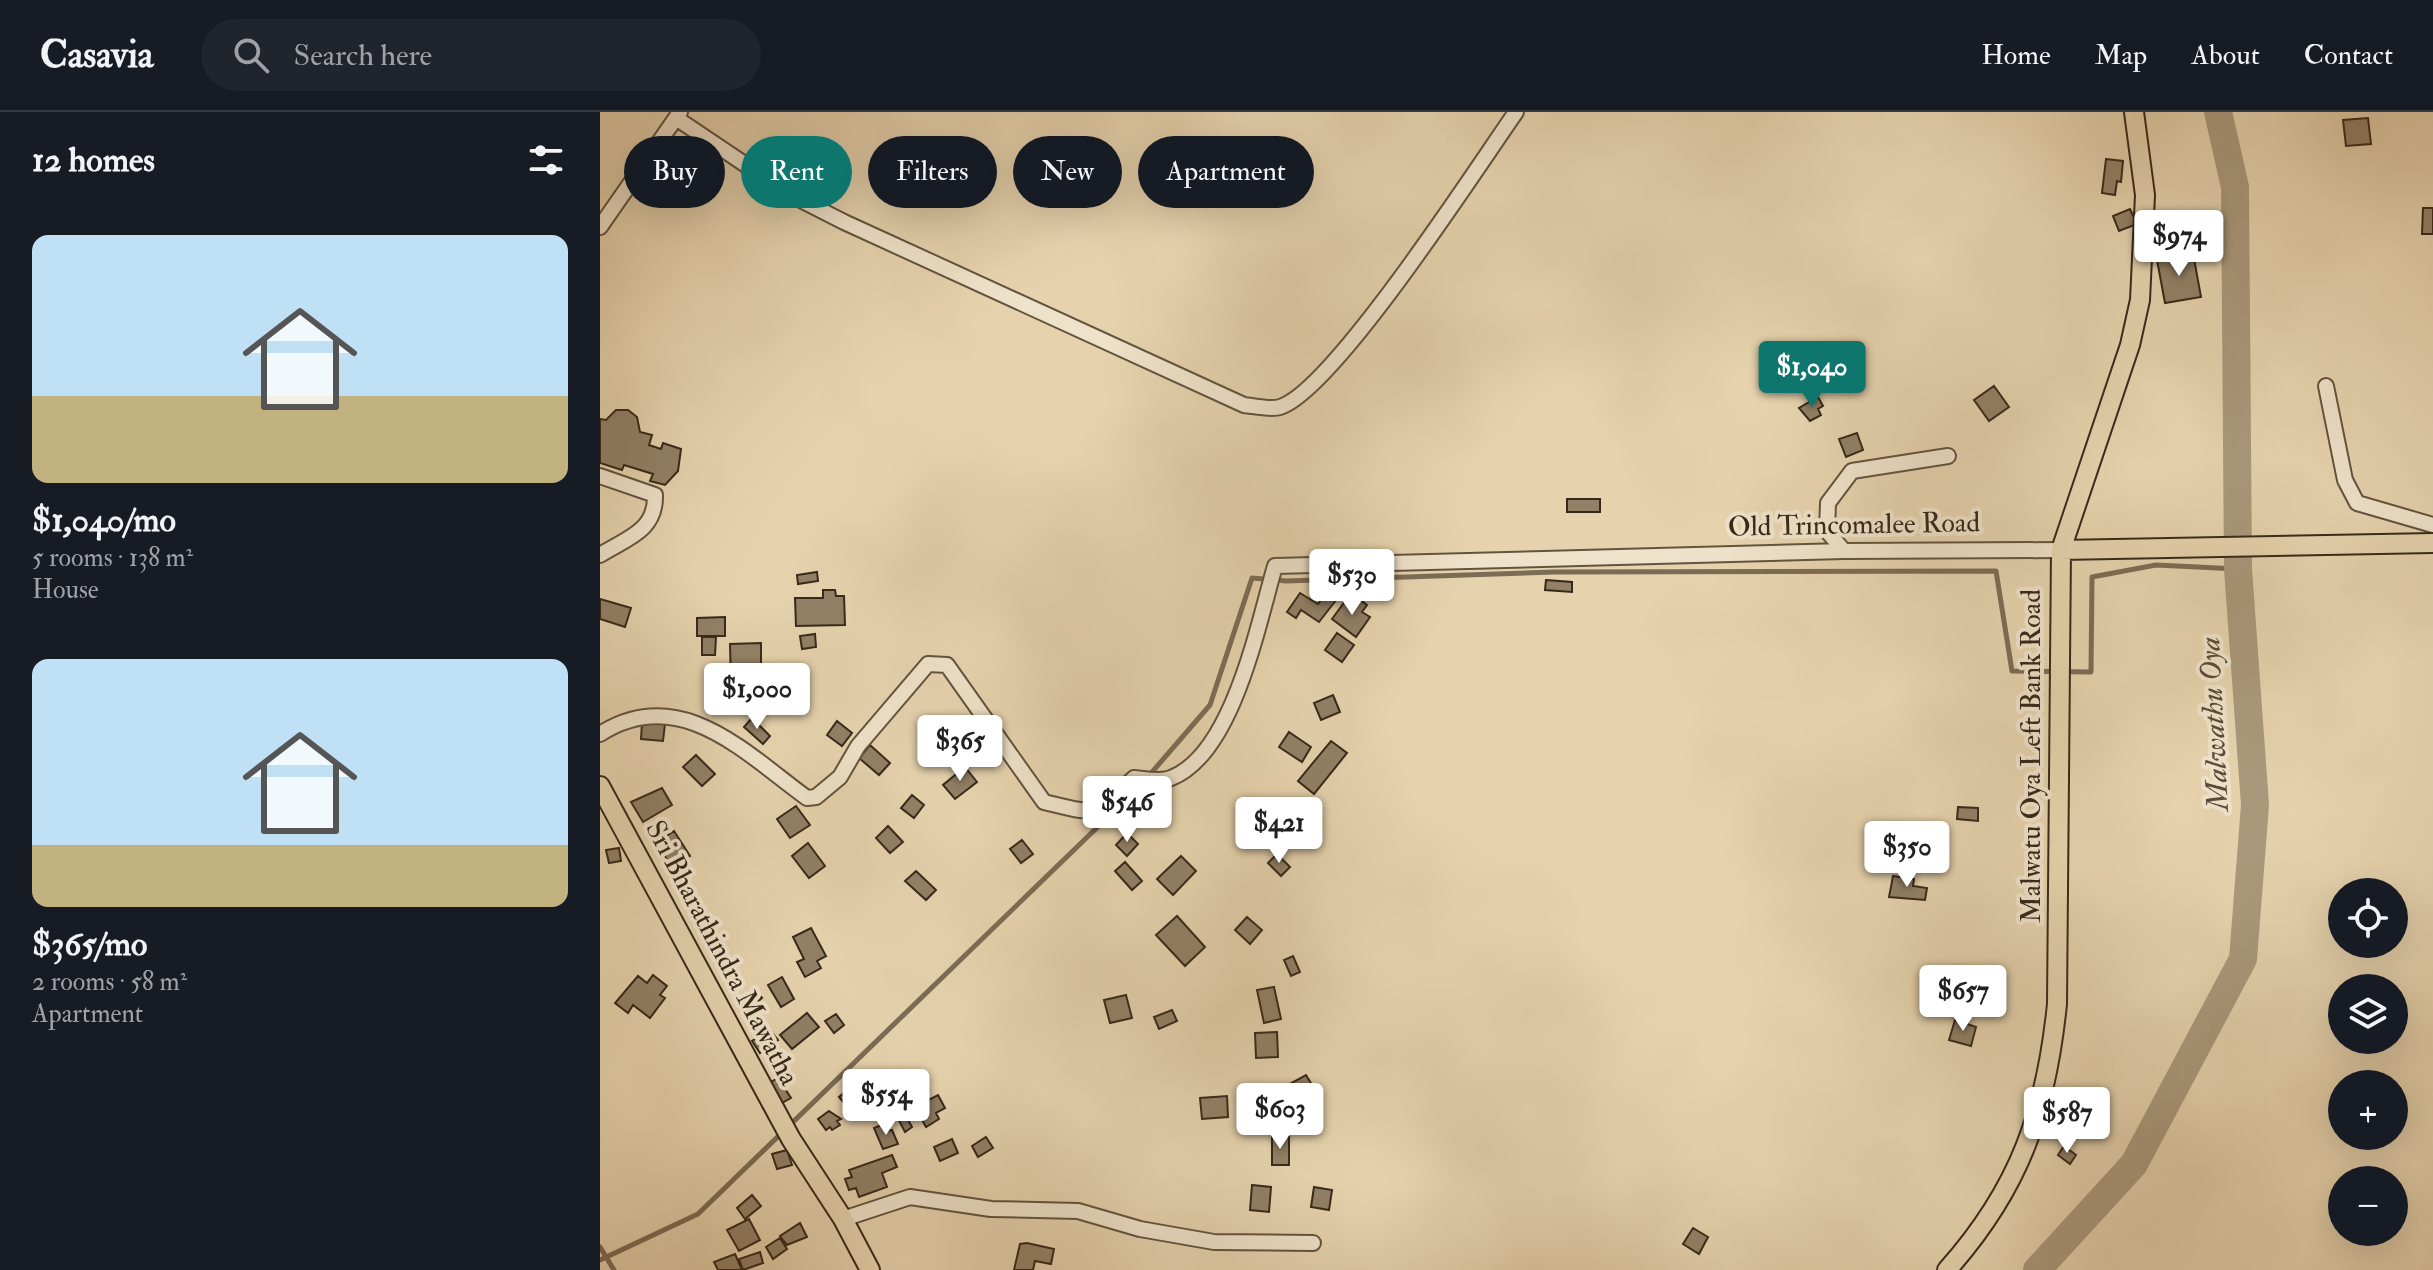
<!DOCTYPE html>
<meta charset="utf-8">
<style>
:root{--surface:#171b24;--page:#20242c;--text:#f1f3f6;--muted:#9ea1a6;--line:#363941;--accent:#0f766e}
body{margin:0;font-family:"IM FELL Double Pica",serif;background:var(--page);color:var(--text);height:100vh;display:flex;flex-direction:column;font-size:30px;white-space:nowrap}
*{box-sizing:border-box;margin:0}
p{font-size:26px;color:var(--muted)}
.icon{flex:none;width:44px;height:44px;fill:none;stroke:currentColor;stroke-width:2;stroke-linecap:round;stroke-linejoin:round}
.map{position:relative;flex:1;overflow:hidden}
.panel{display:flex;flex-direction:column;background:var(--surface);width:600px}
.panel>*{flex:none}
.hud{position:absolute;left:24px;top:24px;width:760px;height:72px;display:flex;gap:16px}
.fabs{position:absolute;left:1728px;top:766px;display:grid;gap:16px}
.fabs a{display:grid;place-items:center;width:80px;height:80px;border-radius:50%;background:var(--surface);box-shadow:0 8px 32px #0002;font-size:40px}
.price{position:absolute;translate:-50% -68px;padding:0 18px;border-radius:8px;background:#fff;color:#222;font-size:26px;line-height:52px;filter:drop-shadow(0 2px 4px #0008)}
.price::after{content:'';position:absolute;left:50%;top:48px;width:24px;height:18px;margin-left:-12px;background:inherit;clip-path:polygon(0 0,100% 0,50% 100%)}
.price.on{background:var(--accent);color:#fff}
ul{padding:0;list-style:none}
li{display:grid;align-content:center;gap:16px;height:424px;padding:0 32px}
li span{display:grid;place-items:center;height:248px;border-radius:16px;color:#555}
li>.icon{margin-inline-start:auto}
span .icon{width:144px;height:144px;fill:#fffc;stroke-width:1}
li b{font-size:34px}
h2{display:flex;justify-content:space-between;align-items:center;height:96px;padding:0 32px;font-size:34px}
.chip{padding:0 28px;border-radius:36px;background:var(--surface);box-shadow:0 8px 32px #0002;font-size:28px;line-height:72px}
.chip.on{background:var(--accent);color:#fff}
header{display:flex;align-items:center;gap:48px;box-sizing:border-box;height:112px;padding:0 40px;background:var(--surface);border-bottom:2px solid var(--line)}
header strong{font-size:38px}
nav{display:flex;gap:44px;margin-inline-start:auto;font-size:28px}
.search{width:560px;height:72px;background:var(--page);display:flex;align-items:center;gap:20px;box-sizing:border-box;padding:0 28px;border-radius:44px;color:var(--muted);font-size:30px}
main{display:flex;flex:1;min-height:0}
.map>svg:first-child{display:block}
</style>
<header>
<strong>Casavia</strong>
<div class="search"><svg class="icon" aria-label="search" viewBox="0 0 24 24"><circle cx="10" cy="10" r="6"/><path d="M15 15l6 6"/></svg>Search here</div>
<nav><a>Home</a><a>Map</a><a>About</a><a>Contact</a></nav>
</header>
<main>
<section class="panel">
<h2>12 homes<svg class="icon" aria-label="filters" viewBox="0 0 24 24"><path d="M4 7h16M4 17h16"/><circle cx="9" cy="7" r="2"/><circle cx="15" cy="17" r="2"/></svg></h2>
<ul>
<li><span style="background:linear-gradient(#bfe0f5 65%,#c2b280 0)"><svg class="icon" aria-label="home" viewBox="0 0 24 24"><path d="M3 11l9-7 9 7M6 9v11h12V9"/></svg></span><div><b>$1,040/mo</b><p>5 rooms · 138 m²</p><p>House</p></div></li>
<li><span style="background:linear-gradient(#bfe0f5 75%,#c2b280 0)"><svg class="icon" aria-label="home" viewBox="0 0 24 24"><path d="M3 11l9-7 9 7M6 9v11h12V9"/></svg></span><div><b>$365/mo</b><p>2 rooms · 58 m²</p><p>Apartment</p></div></li>
</ul>
</section>
<div class="map">
<svg width="1833" height="1158" viewBox="0 0 1833 1158">
<rect width="100%" height="100%" fill="#e6d3ae"/>
<filter id="stains"><feTurbulence type="fractalNoise" baseFrequency=".0025" numOctaves="4"/><feColorMatrix values="0 0 0 0 .2 0 0 0 0 .09 0 0 0 0 .02 0 0 0 .5 -.17"/></filter>
<radialGradient id="worn" r=".72"><stop offset=".6" stop-color="#630" stop-opacity="0"/><stop offset="1" stop-color="#630" stop-opacity=".3"/></radialGradient>
<g fill="none" stroke-linecap="round" stroke-linejoin="round">
<path stroke="#7c6c55" stroke-width="5" d="M0,1135L14,1158
M0,1148L98,1102L540,674L610,593L652,466L686,469L954,460L1396,459L1412,559L1491,560L1492,465L1556,453L1638,457"/>
<path stroke="#aa997c" stroke-width="28" d="M1437,1158L1534,1052L1643,847L1655,693L1638,457L1635,75L1618,0"/>
</g>
<path fill="#928167" stroke="#37291a" stroke-width="2" d="M1768,6L1771,32L1746,34L1743,8Z
M1506,47L1523,49L1521,70L1517,69L1515,83L1502,81Z
M1823,96H1833V122H1822Z
M1530,97L1537,112L1519,119L1513,104Z
M1593,141L1601,185L1565,191L1557,148Z
M1394,274L1409,295L1389,309L1374,288Z
M1218,285L1223,294L1218,297L1221,303L1210,309L1199,296Z
M16,298H28L37,305L40,320L52,323L49,333L61,337L63,331L81,337L78,359L65,373L50,369L53,362L24,353L22,358L0,351V307L6,308Z
M1257,321L1263,338L1246,345L1239,327Z
M967,387H1000V400H967Z
M217,460L218,469L198,472L197,463Z
M946,468L972,470V480L945,478Z
M730,476L740,483L719,510L701,498L696,506L687,500L700,481L718,492Z
M223,478H235L236,484H244L245,513L196,514L195,486H223Z
M758,486L767,493L762,500L770,505L756,525L732,507L746,488L753,493Z
M0,487L31,496L25,515L0,507Z
M125,505V524H97V506Z
M737,521L754,533L742,550L725,538Z
M215,522L216,535L202,537L200,524Z
M102,525H116L115,543H102Z
M161,531V571L131,572L130,532Z
M733,583L740,600L721,608L714,591Z
M152,606L170,624L163,632L144,615Z
M237,609L252,621L242,634L227,623Z
M42,611L65,612L63,629L41,627Z
M339,618L349,630L337,641L327,628Z
M689,620L711,635L702,650L679,635Z
M731,629L747,641L714,682L698,669Z
M270,633L290,651L279,663L259,646Z
M96,643L115,662L102,674L83,655Z
M365,655L377,670L355,687L343,673Z
M62,676L72,693L43,710L31,690Z
M312,683L324,693L314,706L301,696Z
M196,694L210,713L190,726L177,707Z
M1358,695L1378,696V709L1357,707Z
M288,714L303,730L290,741L276,726Z
M74,719L90,744L72,755L56,731Z
M527,721L538,732L527,744L516,733Z
M422,728L433,742L421,751L410,737Z
M208,731L225,754L209,766L192,744Z
M19,736L21,749L9,751L6,738Z
M677,742L690,755L681,764L668,751Z
M581,744L596,759L573,783L557,767Z
M525,750L542,769L532,778L515,759Z
M316,759L336,778L326,788L305,769Z
M1293,764L1314,767L1313,774L1327,776L1325,788L1289,785Z
M577,804L605,835L585,854L556,823Z
M647,805L662,818L650,832L635,818Z
M211,816L226,844L217,849L221,856L205,865L197,850L204,847L193,825Z
M693,844L700,860L691,864L684,848Z
M53,863L67,874L60,883L65,886L50,906L33,893L28,901L15,891L38,864L47,871Z
M182,865L194,887L181,895L168,873Z
M674,875L681,907L664,911L657,878Z
M154,877L162,886L147,899L139,890Z
M526,883L532,906L510,911L504,888Z
M572,898L577,909L559,917L554,905Z
M207,901L219,915L192,937L180,923Z
M236,902L244,913L234,921L225,909Z
M1355,908L1376,915L1371,934L1349,928Z
M169,917L178,928L160,941L152,929Z
M677,920L678,945L656,946L655,921Z
M706,963L721,988L692,1005L677,979Z
M178,966L191,986L182,991L169,971Z
M253,974L261,984L248,996L239,985Z
M338,983L345,996L336,1001L339,1007L326,1015L315,995Z
M627,984L628,1005L602,1007L600,986Z
M306,988L313,1003L307,1006L312,1015L305,1020L292,995Z
M229,999L241,1007L237,1009L240,1013L232,1018L230,1015L226,1018L218,1007Z
M284,1012L287,1019L292,1018L298,1032L283,1037L274,1016Z
M672,1024L689,1025V1053H672Z
M386,1025L393,1036L378,1045L372,1034Z
M352,1027L358,1041L340,1049L334,1035Z
M1464,1034L1476,1043L1470,1052L1458,1043Z
M187,1038L192,1053L177,1057L172,1042Z
M292,1043L297,1055L282,1061L287,1075L259,1085L256,1076L249,1078L245,1067L252,1065L249,1058Z
M652,1073L671,1075L669,1100L650,1098Z
M714,1075L732,1078L729,1098L711,1095Z
M152,1083L161,1094L145,1107L137,1096Z
M149,1107L160,1128L139,1139L127,1118Z
M200,1111L207,1125L187,1133L180,1124Z
M1093,1116L1108,1125L1099,1142L1083,1132Z
M180,1126L187,1137L173,1147L166,1135Z
M427,1131L454,1137L451,1152L435,1149L433,1158H414L420,1132Z
M160,1140L163,1151L143,1158L139,1147Z
M135,1142L142,1158H118L114,1150Z"/>
<g fill="none" stroke-linecap="round" stroke-linejoin="round">
<defs>
<path id="minor" d="M76,6L189,82L244,110L644,293C654,294 671,298 680,295C733,279 878,54 916,0
M0,115L80,0
M1726,274L1745,368L1757,391L1833,413
M0,364L55,383C56,419 27,426 0,443
M1244,439L1227,419L1228,391L1252,359L1348,344
M0,622C80,571 145,641 207,686L216,685L240,665L258,634L328,552L347,553L444,690C498,703 493,705 534,666C545,667 562,670 571,666C633,642 658,512 675,454L1244,439L1461,438
M243,1107L310,1085L391,1097L478,1099L540,1117L614,1130L713,1131"/>
<path id="major" d="M1461,438L1833,431
M0,674L191,1027L243,1107L270,1158
M1347,1158C1420,1076 1446,1000 1457,892L1461,438L1530,233L1540,188L1545,83L1534,0"/>
</defs>
<use href="#minor" stroke="#63543f" stroke-width="18"/>
<use href="#major" stroke="#37291a" stroke-width="22"/>
<use href="#minor" stroke="#efe2ca" stroke-width="14"/>
<use href="#major" stroke="#e6d3ae" stroke-width="18"/>
</g>
<g text-anchor="middle" dominant-baseline="central" stroke-width="8" stroke-linejoin="round" paint-order="stroke">
<g font-size="28" fill="#37291a" stroke="#efe2ca">
<text transform="translate(1254 413) rotate(-1)">Old Trincomalee Road</text>
<text transform="translate(1431 644) rotate(-90)">Malwatu Oya Left Bank Road</text>
<text transform="translate(122 841) rotate(62)">Sri Bharathindra Mawatha</text>
</g>
<g font-size="30" font-style="italic" fill="#5a4b37" stroke="#efe2ca">
<text transform="translate(1614 612) rotate(-93)">Malwathu Oya</text>
</g>
</g>
<rect width="100%" height="100%" filter="url(#stains)"/>
<rect width="100%" height="100%" fill="url(#worn)"/>
</svg>
<div class="fabs">
<a><svg class="icon" aria-label="locate" viewBox="0 0 24 24"><circle cx="12" cy="12" r="6"/><path d="M12 2v4M12 18v4M2 12h4M18 12h4"/></svg></a>
<a><svg class="icon" aria-label="layers" viewBox="0 0 24 24"><path d="M12 4l9 5-9 5-9-5zM3 14l9 5 9-5"/></svg></a>
<a>+</a>
<a>−</a>
</div>
<b class="price" style="left:1579px;top:166px">$974</b>
<b class="price on" style="left:1212px;top:297px">$1,040</b>
<b class="price" style="left:752px;top:505px">$530</b>
<b class="price" style="left:157px;top:619px">$1,000</b>
<b class="price" style="left:360px;top:671px">$365</b>
<b class="price" style="left:527px;top:732px">$546</b>
<b class="price" style="left:679px;top:753px">$421</b>
<b class="price" style="left:1307px;top:777px">$350</b>
<b class="price" style="left:1363px;top:921px">$657</b>
<b class="price" style="left:286px;top:1025px">$554</b>
<b class="price" style="left:680px;top:1039px">$603</b>
<b class="price" style="left:1467px;top:1043px">$587</b>
<div class="hud">
<a class="chip">Buy</a>
<a class="chip on">Rent</a>
<a class="chip">Filters</a>
<a class="chip">New</a>
<a class="chip">Apartment</a>
</div>
</div>
</main>
